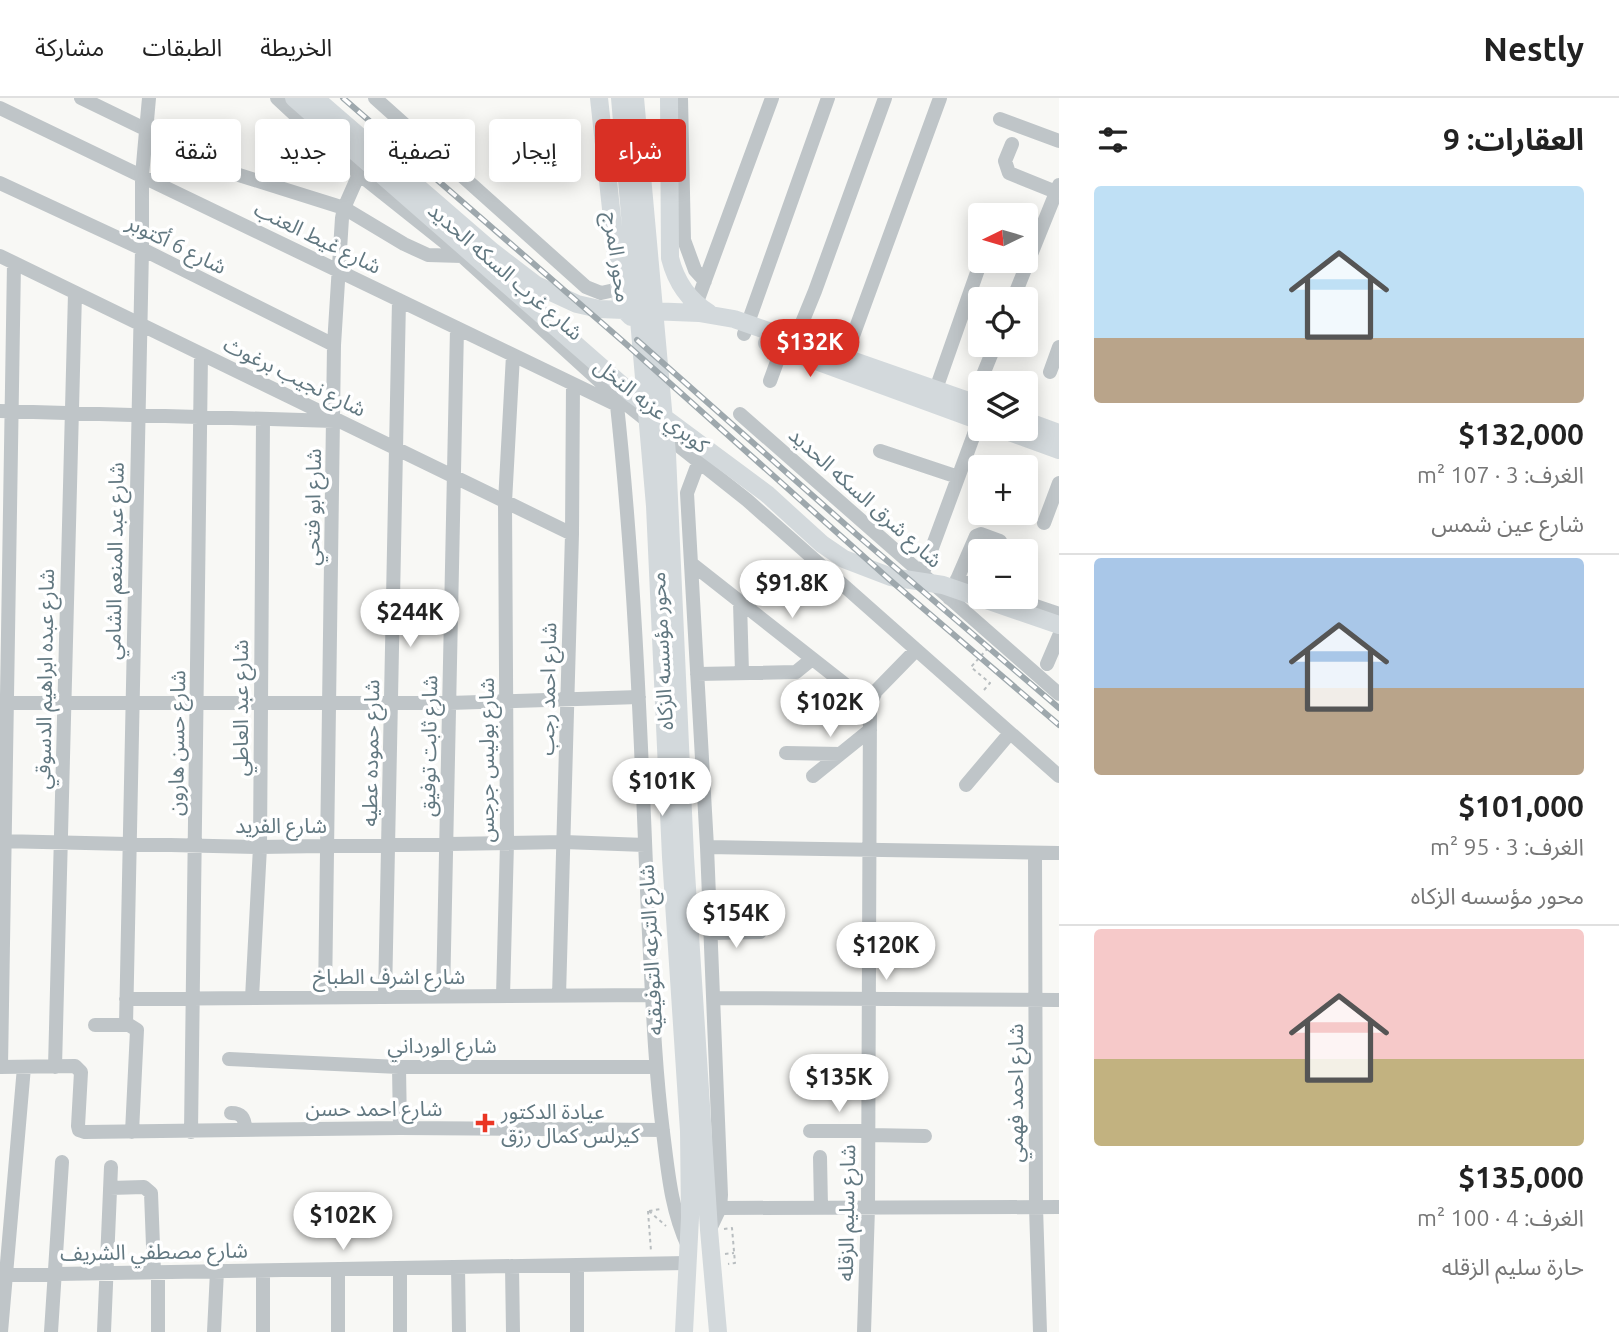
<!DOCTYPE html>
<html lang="ar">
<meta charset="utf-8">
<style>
:root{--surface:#fff;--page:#f6f6f6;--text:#222;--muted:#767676;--line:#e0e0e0;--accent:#d93025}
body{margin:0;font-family:Ubuntu,"Noto Sans Arabic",sans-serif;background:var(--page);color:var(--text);direction:rtl;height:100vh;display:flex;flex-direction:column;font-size:26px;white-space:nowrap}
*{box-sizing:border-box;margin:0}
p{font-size:23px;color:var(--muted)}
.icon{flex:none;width:38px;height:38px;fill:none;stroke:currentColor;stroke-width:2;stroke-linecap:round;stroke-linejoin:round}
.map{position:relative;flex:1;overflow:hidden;direction:ltr}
.panel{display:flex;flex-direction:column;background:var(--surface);width:560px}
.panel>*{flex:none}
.top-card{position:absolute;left:21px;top:21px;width:665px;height:63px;direction:rtl;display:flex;gap:14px}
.needle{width:46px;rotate:265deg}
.controls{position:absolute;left:968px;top:105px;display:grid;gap:14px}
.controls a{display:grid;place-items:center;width:70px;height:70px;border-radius:7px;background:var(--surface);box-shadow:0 4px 18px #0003;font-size:35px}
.price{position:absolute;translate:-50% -60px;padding:0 16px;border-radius:24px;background:#fff;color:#222;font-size:23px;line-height:46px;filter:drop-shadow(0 2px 4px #0008)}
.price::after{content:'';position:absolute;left:50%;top:42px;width:21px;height:16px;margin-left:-10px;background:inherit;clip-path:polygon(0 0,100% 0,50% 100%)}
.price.selected{background:var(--accent);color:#fff}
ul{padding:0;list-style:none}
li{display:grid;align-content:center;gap:14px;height:371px;padding:0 35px}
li+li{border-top:2px solid var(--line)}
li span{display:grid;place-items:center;height:217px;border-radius:7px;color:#555}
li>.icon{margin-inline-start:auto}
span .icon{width:126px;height:126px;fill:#fffc;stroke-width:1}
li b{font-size:30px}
h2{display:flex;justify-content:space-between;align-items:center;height:84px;padding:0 35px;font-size:30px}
.chip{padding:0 24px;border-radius:7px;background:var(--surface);box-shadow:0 4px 18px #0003;font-size:24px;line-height:63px}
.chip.selected{background:var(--accent);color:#fff}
header{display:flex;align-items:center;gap:42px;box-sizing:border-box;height:98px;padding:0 35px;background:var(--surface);border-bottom:2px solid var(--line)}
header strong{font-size:33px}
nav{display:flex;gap:38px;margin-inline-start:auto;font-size:24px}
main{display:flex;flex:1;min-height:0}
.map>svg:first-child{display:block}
</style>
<header>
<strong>Nestly</strong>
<nav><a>الخريطة</a><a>الطبقات</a><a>مشاركة</a></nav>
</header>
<main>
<section class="panel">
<h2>العقارات: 9<svg class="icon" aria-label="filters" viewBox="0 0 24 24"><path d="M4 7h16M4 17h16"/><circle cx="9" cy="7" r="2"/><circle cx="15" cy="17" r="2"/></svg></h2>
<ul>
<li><span style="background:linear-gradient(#bfe0f5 70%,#b9a48a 0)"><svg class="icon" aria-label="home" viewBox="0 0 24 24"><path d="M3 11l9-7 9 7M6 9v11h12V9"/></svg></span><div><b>$132,000</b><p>الغرف: 3 · 107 m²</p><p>شارع عين شمس</p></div></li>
<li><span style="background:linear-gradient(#a9c7e8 60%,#b9a48a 0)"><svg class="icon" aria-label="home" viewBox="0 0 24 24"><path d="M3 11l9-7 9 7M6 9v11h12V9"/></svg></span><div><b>$101,000</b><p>الغرف: 3 · 95 m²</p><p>محور مؤسسه الزكاه</p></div></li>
<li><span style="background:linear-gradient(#f6c9c9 60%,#c2b280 0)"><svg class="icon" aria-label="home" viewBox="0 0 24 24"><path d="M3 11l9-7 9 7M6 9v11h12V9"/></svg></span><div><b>$135,000</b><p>الغرف: 4 · 100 m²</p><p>حارة سليم الزقله</p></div></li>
</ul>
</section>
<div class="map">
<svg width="1059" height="1234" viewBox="0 0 1059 1234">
<rect width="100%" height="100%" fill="#f8f8f5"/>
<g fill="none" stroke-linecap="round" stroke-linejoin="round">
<path stroke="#b9bec0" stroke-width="2" stroke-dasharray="3.5 3.5" stroke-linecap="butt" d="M984,592L990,585L971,569L988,550
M648,1113L651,1153
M649,1113L666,1128
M649,1113L661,1111
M724,1131L732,1130L735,1165L728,1166
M725,1156L734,1155"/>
<path stroke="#bfc5c8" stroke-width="14" d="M81,0L145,31L163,47L204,66L344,110L404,146L428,157L462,158
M277,0L359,76L462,158L616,298L747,402L1059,678
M375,0L586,189L601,195L619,191
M681,0L684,142L695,172L705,183
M0,10L617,307
M1000,21L1059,43
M1012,46L1005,63L1009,75L1056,94
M0,85L142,151L334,247
M0,158L572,436
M1013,201L1059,87
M694,212L772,0
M744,236L828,0
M795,242L815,193L885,0
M842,268L940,0
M1050,274L1059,249
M770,283L782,250
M936,291L981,163
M616,298C635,470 641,644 648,817C652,890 654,962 663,1034C668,1073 671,1112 688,1148
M972,304L995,247
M0,313L334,323
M740,316L1059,596
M880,353L958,379
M699,363L687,395L707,749L721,1097L720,1110L710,1131
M1044,425L1059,385
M692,466L870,606
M922,477L979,323
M957,481L980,489
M1009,499L1059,516
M949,500L976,438L981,436L1000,443
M740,504L742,575
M1047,566L1059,538
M697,576L796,574L812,561
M0,605H450L639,599
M786,655L840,656
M813,678L870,632
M966,687L1010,635
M0,743L260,749L564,744L645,747
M707,749L1059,755
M1035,755L1036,1109L1040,1234
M711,835L760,834
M503,898L507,745L505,404L513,257
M559,898L572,436L573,286
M325,899L334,247L342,120L344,110L359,76
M385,899L399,202
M443,899L457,230
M252,900L260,749L263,321
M714,900L1059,902
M126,901L652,897
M95,927H129L137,932L132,1034
M126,927L142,151V78L149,0
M229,961L399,969H655
M0,969L75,968L81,974L78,1028L79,1032L85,1034L400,1030L663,1032
M1,969L14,165
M55,969L75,195
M399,969L400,1030
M231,1015C242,1015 245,1020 245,1031
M810,1033H868
M191,1034L201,256
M868,1037L925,1038
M820,1059L821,1109
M110,1090L144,1089L151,1095L154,1174
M720,1110L1059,1109
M577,1167V1234
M512,1168L513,1234
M458,1169L459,1234
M400,1170V1234
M338,1171V1234
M0,1177L687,1165
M1,1234L24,969
M51,1234L62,1064
M104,1234L111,1069
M158,1234V1174
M214,1234L217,1173
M263,1234V1173
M864,1234L868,1110L870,606L876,593L916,552"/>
<path stroke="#d3d9dc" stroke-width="18" d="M294,0L631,295L767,396L822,446L844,461L891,479L943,487L1059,527
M315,0L493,154L536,187L577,206L599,211L699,215L734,221L980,307
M599,0L621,203L625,213L631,219
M620,0L655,408L671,759L689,1033L690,1120L684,1234
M635,0L667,356L685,759L709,1132L718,1234
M669,0L670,160C676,184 688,202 709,215
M767,245L980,323
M1026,323L1059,335
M1001,331L1059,352"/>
<defs>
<path id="rail" d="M343,0L626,246L890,482L1059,627
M637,242L856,436L1059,610"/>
</defs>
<use href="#rail" stroke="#9ea8ad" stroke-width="6"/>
<use href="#rail" stroke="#fff" stroke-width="3.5" stroke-dasharray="10" stroke-linecap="butt"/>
</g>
<path fill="#ea3624" stroke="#fff" stroke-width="2.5" d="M481.5 1014.5h7v7h7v7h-7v7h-7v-7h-7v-7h7z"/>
<g text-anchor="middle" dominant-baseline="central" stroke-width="7" stroke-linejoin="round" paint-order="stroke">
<g font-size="21" fill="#627881" stroke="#fff">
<text transform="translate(318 139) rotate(26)">شارع غيط العنب</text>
<text transform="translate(177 146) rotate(26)">شارع 6 أكتوبر</text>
<text transform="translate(618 159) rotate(82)">محور المرج</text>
<text transform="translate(506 173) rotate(41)">شارع غرب السكه الحديد</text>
<text transform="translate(295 278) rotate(26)">شارع نجيب برغوث</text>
<text transform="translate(652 307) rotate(38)">كوبري عزبه النخل</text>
<text transform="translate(866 399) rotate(42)">شارع شرق السكه الحديد</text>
<text transform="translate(312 409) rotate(-89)">شارع ابو فتحي</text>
<text transform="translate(114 463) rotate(-89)">شارع عبد المنعم الشامي</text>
<text transform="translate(661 553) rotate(-93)">محور مؤسسه الزكاه</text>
<text transform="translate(44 581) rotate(-89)">شارع عبده ابراهيم الدسوقي</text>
<text transform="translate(547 591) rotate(-89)">شارع احمد رجب</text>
<text transform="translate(240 610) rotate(-90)">شارع عبد العاطي</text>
<text transform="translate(176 645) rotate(-89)">شارع حسن هارون</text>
<text transform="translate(428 648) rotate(-89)">شارع ثابت توفيق</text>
<text transform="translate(370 655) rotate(-89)">شارع حموده عطيه</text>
<text transform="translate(486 662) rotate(-90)">شارع بوليس جرجس</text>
<text x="281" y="727">شارع الفريد</text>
<text transform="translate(650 852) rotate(-93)">شارع الترعه التوفيقيه</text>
<text x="389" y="878">شارع اشرف الطباخ</text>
<text x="442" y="947">شارع الورداني</text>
<text transform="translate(1015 995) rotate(-90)">شارع احمد فهمي</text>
<text x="374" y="1010">شارع احمد حسن</text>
<text transform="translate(846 1115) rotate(-89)">شارع سليم الزقله</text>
<text transform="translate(154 1153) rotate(-1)">شارع مصطفي الشريف</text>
</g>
<g font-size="21" fill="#627881" stroke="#fff" text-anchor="start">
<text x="501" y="1013">عيادة الدكتور<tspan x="501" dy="24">كيرلس كمال رزق</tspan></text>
</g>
</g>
</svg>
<div class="controls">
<a><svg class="needle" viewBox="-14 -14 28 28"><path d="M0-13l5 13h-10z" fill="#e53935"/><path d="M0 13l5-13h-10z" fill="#767676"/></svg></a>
<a><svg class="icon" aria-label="locate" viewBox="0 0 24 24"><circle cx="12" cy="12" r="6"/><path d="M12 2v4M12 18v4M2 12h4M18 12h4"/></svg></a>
<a><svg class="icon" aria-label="layers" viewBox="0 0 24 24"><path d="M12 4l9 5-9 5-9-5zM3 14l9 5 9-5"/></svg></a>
<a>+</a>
<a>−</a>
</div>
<b class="price selected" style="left:810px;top:281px">$132K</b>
<b class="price" style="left:792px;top:522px">$91.8K</b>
<b class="price" style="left:410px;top:551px">$244K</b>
<b class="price" style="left:830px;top:641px">$102K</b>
<b class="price" style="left:662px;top:720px">$101K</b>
<b class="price" style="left:736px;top:852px">$154K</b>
<b class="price" style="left:886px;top:884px">$120K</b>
<b class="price" style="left:839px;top:1016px">$135K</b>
<b class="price" style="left:343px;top:1154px">$102K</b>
<div class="top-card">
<a class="chip selected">شراء</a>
<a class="chip">إيجار</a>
<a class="chip">تصفية</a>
<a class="chip">جديد</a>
<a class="chip">شقة</a>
</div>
</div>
</main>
